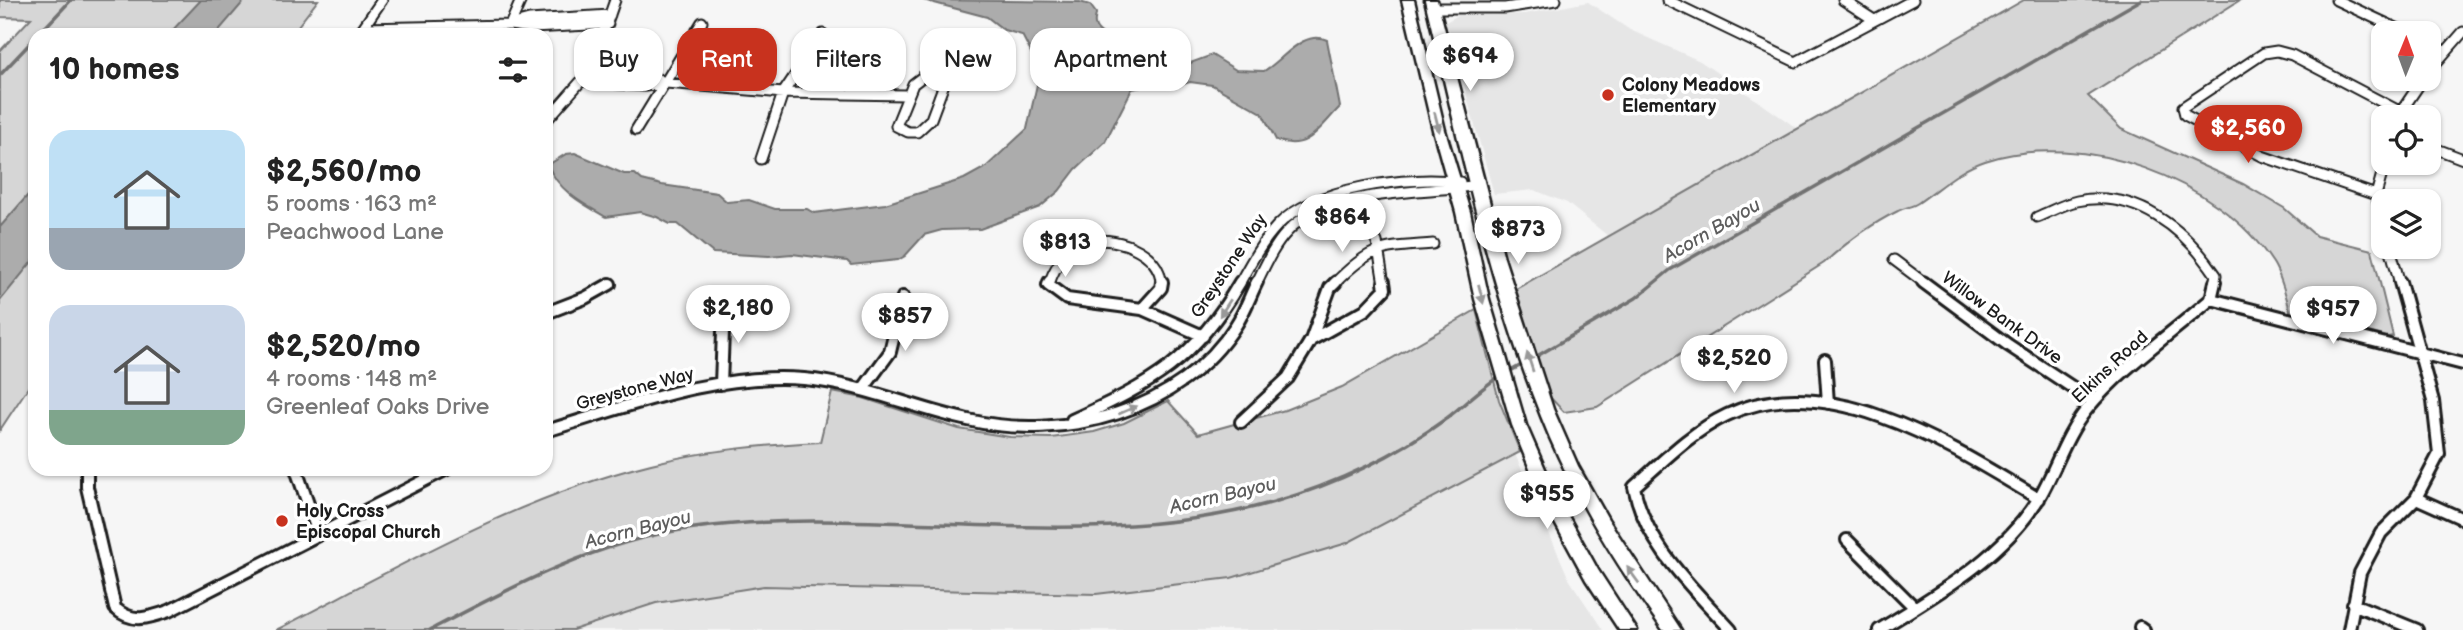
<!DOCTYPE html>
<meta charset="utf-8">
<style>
:root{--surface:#fff;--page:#f6f6f6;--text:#222;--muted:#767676;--accent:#c8321e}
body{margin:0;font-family:"Balsamiq Sans",sans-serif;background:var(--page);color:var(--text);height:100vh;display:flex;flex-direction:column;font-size:26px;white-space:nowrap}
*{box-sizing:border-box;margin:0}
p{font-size:23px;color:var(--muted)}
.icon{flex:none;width:38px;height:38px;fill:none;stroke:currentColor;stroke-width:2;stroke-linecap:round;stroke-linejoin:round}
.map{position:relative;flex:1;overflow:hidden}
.sheet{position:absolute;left:28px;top:28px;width:525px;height:448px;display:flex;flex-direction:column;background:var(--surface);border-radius:21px;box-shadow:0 2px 5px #0004}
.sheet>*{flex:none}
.hud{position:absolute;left:574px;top:28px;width:665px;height:63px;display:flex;gap:14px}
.needle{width:46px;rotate:1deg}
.tools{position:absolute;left:2371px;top:21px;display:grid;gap:14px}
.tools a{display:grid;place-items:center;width:70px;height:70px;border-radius:14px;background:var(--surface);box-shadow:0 2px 5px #0004;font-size:35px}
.price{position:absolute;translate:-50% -60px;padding:0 16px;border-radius:24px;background:#fff;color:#222;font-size:23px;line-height:46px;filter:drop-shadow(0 2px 4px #0008)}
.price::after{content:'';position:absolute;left:50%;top:42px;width:21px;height:16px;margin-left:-10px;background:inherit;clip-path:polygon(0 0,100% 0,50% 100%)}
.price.current{background:var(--accent);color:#fff}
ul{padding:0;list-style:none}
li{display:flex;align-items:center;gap:21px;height:175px;padding:0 21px}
li span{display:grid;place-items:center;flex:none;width:196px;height:140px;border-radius:21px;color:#555}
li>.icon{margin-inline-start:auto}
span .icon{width:84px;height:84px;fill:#fffc;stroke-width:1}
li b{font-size:30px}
h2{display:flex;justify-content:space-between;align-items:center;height:84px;padding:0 21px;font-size:30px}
.tag{padding:0 24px;border-radius:21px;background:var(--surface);box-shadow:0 2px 5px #0004;font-size:24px;line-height:63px}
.tag.current{background:var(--accent);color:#fff}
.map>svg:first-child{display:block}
</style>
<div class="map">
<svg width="2463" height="630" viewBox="0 0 2463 630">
<rect width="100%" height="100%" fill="#f6f6f6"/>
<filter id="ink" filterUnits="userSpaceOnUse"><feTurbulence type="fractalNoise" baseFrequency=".0143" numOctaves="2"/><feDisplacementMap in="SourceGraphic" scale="14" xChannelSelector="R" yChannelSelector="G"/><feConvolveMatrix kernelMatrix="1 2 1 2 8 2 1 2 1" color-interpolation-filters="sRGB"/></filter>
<g filter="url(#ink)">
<path fill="#e6e6e6" d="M1588,2L1630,30L1700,61L1798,129L1608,236L1567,203L1534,190L1494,194L1446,22L1458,15L1525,14Z
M1515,454L1569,579L1603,630H573L656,603L764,586L1096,594L1347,543Z"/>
<path fill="#d6d6d6" stroke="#797979" stroke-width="2" d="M0,0H318L291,35H35V377L0,430V51L31,18L0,17Z
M2024,0H2240L2088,96L2121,129L2243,184L2284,208L2316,236L2372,250L2393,336L2388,337L2291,313C2286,298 2282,277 2273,263C2218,178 2082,129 1985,161C1958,170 1940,188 1918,203C1912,207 1905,207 1898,211C1871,224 1846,243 1824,263L1597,407L1564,412L1545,392L1516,289Z
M1476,310L1499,400L1520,452L1347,543L1231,578L1096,594L764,586L656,603L573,630H276C397,568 518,497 651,464C707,450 763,445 820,442L832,392L863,398L959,429L1010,437L1051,438L1094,432L1124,423L1168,401L1198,434L1285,410L1342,387Z"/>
<path fill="#acacac" stroke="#727272" stroke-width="2" d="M201,0H245L215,35H168Z
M923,0L1080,2L1090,5L1096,13C1096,17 1094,20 1095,24C1097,36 1118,38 1124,48C1130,57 1127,66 1130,75L1136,77L1162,62L1185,65L1212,55L1236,70L1264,71C1282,61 1303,29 1327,40L1340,107C1319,128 1308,152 1276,140L1262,113L1212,85L1190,82L1174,87L1156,84L1132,89L1105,142L1076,169L1059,191L1040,207L980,229L942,230L924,235L905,256L898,260L851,265L847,261L792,254L769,256L713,253L678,224H670L657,217L640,212L606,217C583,204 558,191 548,165L566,154L575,153L624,174H635L642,180L662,185L717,193L727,202L749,200L775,209H807L814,213L885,204L964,179L986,167L1027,129L1038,80V66L1022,35L1004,30L987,17Z
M35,187V258L0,301V227Z"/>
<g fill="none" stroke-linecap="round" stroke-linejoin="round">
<path stroke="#727272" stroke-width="3.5" d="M38,35L71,0
M0,75L35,38
M1532,359L1636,298L1670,270L2141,0
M1507,373L1525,363
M430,630C512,587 595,542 687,529C882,502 1083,556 1274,502C1336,484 1395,456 1447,418C1465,404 1481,388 1500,376"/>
<defs>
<path id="minor-far1" d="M1667,0L1796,62L1913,0
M1843,0L1874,20
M2336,0L2407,33
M1433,8H1505L1556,0
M514,24L529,20L610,15
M510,25L521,0
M363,28L510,25L532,28L608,24
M358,35L382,0
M2429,43L2444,51
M934,68L942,70L947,76L931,119L917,132H908L896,126L913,84Z
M590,71L654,77L666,83
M2429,71L2463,32
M583,81L645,86L666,83L783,93L906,95
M2398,116L2423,79
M546,121L590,71L615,0
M636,130L702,22
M2429,146L2463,159
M761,159L783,93L823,34
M2376,195L2262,156L2185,115L2183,107L2264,53L2277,51L2292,55L2399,111
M1354,201L1377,242L1384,284
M2037,217C2050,212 2063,204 2077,201C2136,189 2185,229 2216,275L2214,284
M2384,223L2376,195L2385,163
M2390,247L2400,284
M1894,260L1926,284
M1049,284C1055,266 1065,250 1084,243C1111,233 1162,251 1161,284
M1239,284C1250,264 1261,243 1277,226C1314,187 1409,175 1460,182
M1256,284C1265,266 1273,247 1287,232C1326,188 1423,194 1478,185
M1334,284C1372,245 1381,248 1433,244"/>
<path id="minor" d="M1049,282L1048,285L1067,299L1142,309
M1923,282L2008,345L2093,401
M2211,299L2463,364
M1142,309L1203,336
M1142,309L1161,288L1162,282
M546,313L585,298L610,284
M1311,340L1330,288L1336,282
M1825,360L1828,403
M721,384L724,306
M863,389L890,352L903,297
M1072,420C1152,384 1195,360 1240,282
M1241,422L1288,378L1311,340L1365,310L1385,289L1384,282
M546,431C629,406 716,372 804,379C861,384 913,408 968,420C1064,442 1181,412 1236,325C1245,311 1250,296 1257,282
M87,469V487L115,608C132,624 149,618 169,611L447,469
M296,469L318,533
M2416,498L2463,519
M1847,540L1914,607
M2353,604L2417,630
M2140,627L2144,630
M1731,630C1692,587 1646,546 1634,487C1663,461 1691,432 1727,415C1828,366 1954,448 2039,499
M1879,630C1937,594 2002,558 2039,498C2056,469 2065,436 2087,409C2122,367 2170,335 2211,299L2215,282
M2349,630L2360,573L2381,533L2416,498L2439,454L2433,401L2400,282"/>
<path id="secondary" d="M1402,0H1414L1445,130L1470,212L1489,299L1526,425L1556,494L1598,570L1637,630H1619L1586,580L1543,501L1512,425L1475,299L1456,212L1433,130Z
M1425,0H1437L1504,258L1553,409L1578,466L1608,519L1681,630H1663C1620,570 1580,507 1550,438C1492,302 1460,144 1425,0Z"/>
</defs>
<use href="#minor-far1" stroke="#1c1c1c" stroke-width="13"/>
<use href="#minor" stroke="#1c1c1c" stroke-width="16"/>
<use href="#secondary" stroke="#1c1c1c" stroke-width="5"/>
<use href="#minor-far1" stroke="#fff" stroke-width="9"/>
<use href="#minor" stroke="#fff" stroke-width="10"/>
<use href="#secondary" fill="#fff" fill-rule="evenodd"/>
</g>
<defs><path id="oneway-solid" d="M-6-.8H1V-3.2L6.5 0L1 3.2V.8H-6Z" transform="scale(1.75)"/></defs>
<g fill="#999">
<use href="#oneway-solid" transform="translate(1437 122) rotate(76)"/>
<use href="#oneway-solid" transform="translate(1481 294) rotate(76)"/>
<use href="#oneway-solid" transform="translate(1225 308) rotate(123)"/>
<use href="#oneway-solid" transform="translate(1530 362) rotate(-108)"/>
<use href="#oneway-solid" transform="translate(1128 410) rotate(-23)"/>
<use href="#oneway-solid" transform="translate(1633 575) rotate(-126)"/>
</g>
</g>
<g fill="#c8321e" stroke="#fff" stroke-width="2.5">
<circle cx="1608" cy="95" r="7"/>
<circle cx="282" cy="521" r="7"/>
</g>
<g text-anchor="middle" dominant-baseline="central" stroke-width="7" stroke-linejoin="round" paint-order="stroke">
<g font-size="18" font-weight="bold" fill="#1c1c1c" stroke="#fff" text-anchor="start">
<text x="1622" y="85">Colony Meadows<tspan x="1622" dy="21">Elementary</tspan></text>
<text x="296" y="511">Holy Cross<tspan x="296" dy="21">Episcopal Church</tspan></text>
</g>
<g font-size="18" fill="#1c1c1c" stroke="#fff">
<text transform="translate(1229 266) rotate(-56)">Greystone Way</text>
<text transform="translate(2002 318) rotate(36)">Willow Bank Drive</text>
<text transform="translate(2110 367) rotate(-43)">Elkins Road</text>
<text transform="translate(635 389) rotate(-15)">Greystone Way</text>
</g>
<g font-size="19" font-style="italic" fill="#5d5d5d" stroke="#fff">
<text transform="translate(1712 231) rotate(-30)">Acorn Bayou</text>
<text transform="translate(1223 496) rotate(-13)">Acorn Bayou</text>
<text transform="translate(638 530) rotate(-14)">Acorn Bayou</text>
</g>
</g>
</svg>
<div class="tools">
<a><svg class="needle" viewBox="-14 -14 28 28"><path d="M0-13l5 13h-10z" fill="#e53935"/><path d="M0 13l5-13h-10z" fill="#767676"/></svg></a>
<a><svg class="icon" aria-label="locate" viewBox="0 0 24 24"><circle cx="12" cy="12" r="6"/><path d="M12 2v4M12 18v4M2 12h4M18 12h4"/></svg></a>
<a><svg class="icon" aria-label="layers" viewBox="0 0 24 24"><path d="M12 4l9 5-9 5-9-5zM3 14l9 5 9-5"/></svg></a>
</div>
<b class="price" style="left:1470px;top:93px">$694</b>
<b class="price current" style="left:2248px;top:165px">$2,560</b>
<b class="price" style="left:1342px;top:254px">$864</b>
<b class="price" style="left:1518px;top:266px">$873</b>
<b class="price" style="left:1065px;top:279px">$813</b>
<b class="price" style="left:738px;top:345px">$2,180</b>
<b class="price" style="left:2333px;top:346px">$957</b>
<b class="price" style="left:905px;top:353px">$857</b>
<b class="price" style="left:1734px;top:395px">$2,520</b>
<b class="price" style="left:1547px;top:531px">$955</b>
<div class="hud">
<a class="tag">Buy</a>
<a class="tag current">Rent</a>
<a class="tag">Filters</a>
<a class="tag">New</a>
<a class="tag">Apartment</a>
</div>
<section class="sheet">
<h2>10 homes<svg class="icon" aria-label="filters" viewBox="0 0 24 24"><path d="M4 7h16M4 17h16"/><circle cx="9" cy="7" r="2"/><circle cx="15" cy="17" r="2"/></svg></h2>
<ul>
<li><span style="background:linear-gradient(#bfe0f5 70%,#9aa5b1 0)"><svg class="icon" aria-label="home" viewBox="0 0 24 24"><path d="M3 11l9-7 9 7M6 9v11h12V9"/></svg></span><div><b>$2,560/mo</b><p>5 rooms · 163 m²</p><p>Peachwood Lane</p></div></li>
<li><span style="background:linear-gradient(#c9d6e8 75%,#7fa58c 0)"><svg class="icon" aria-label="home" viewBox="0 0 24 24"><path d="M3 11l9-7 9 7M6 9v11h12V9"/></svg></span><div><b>$2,520/mo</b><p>4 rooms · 148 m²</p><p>Greenleaf Oaks Drive</p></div></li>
</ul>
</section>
</div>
